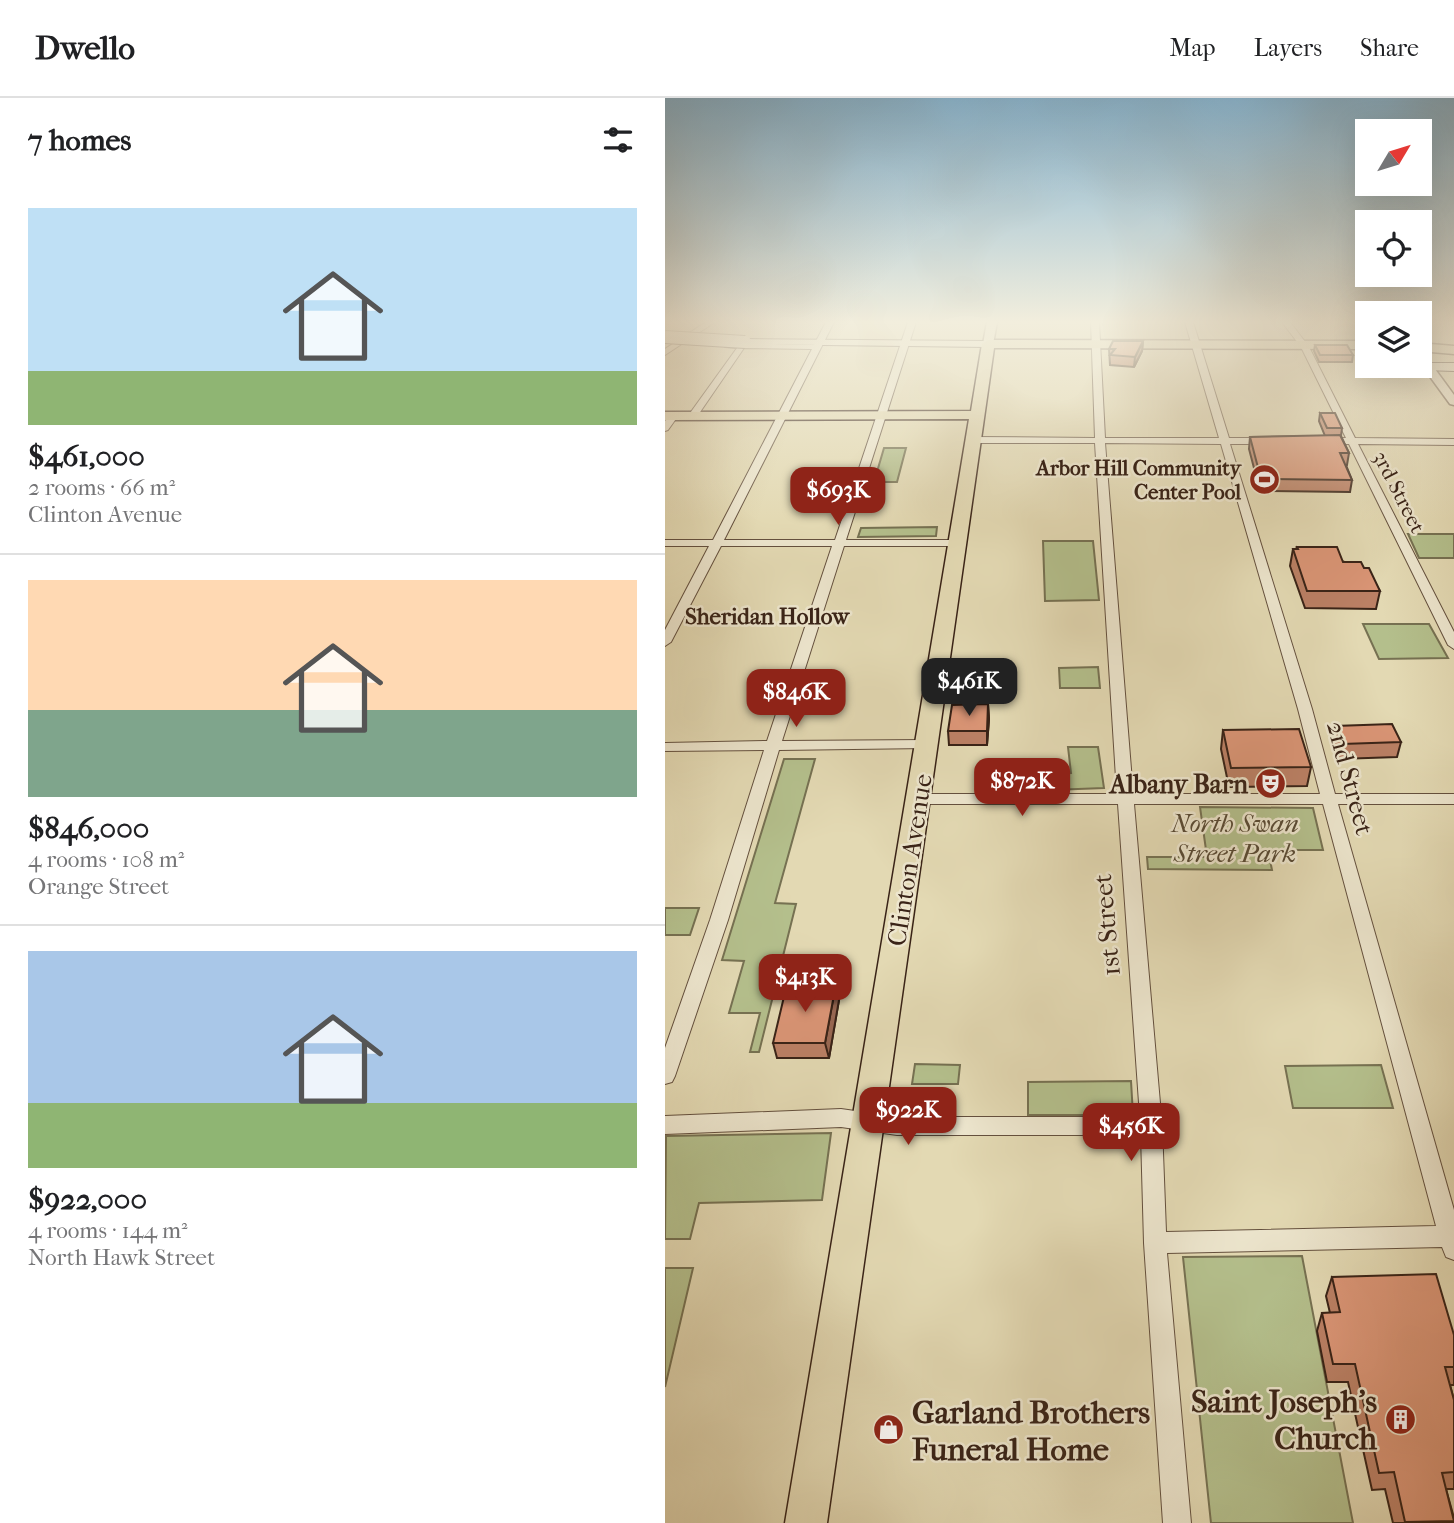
<!DOCTYPE html>
<meta charset="utf-8">
<style>
:root{--surface:#fff;--page:#f2f2f2;--text:#202124;--muted:#757577;--line:#e0e0e0;--accent:#8f2418}
body{margin:0;font-family:"IM FELL French Canon",serif;background:var(--page);color:var(--text);height:100vh;display:flex;flex-direction:column;font-size:26px;white-space:nowrap}
*{box-sizing:border-box;margin:0}
p{font-size:23px;color:var(--muted)}
.icon{flex:none;width:38px;height:38px;fill:none;stroke:currentColor;stroke-width:2;stroke-linecap:round;stroke-linejoin:round}
.map{position:relative;flex:1;overflow:hidden}
.sheet{display:flex;flex-direction:column;background:var(--surface);width:665px}
.sheet>*{flex:none}
.needle{width:46px;rotate:52deg}
.fabs{position:absolute;left:690px;top:21px;display:grid;gap:14px}
.fabs a{display:grid;place-items:center;width:77px;height:77px;border-radius:0px;background:var(--surface);box-shadow:0 7px 28px #0002;font-size:35px}
.price{position:absolute;translate:-50% -60px;padding:0 16px;border-radius:14px;background:var(--accent);color:#fff;font-size:23px;line-height:46px;filter:drop-shadow(0 2px 4px #0008)}
.price::after{content:'';position:absolute;left:50%;top:42px;width:21px;height:16px;margin-left:-10px;background:inherit;clip-path:polygon(0 0,100% 0,50% 100%)}
.price.on{background:#222;color:#fff}
ul{padding:0;list-style:none}
li{display:grid;align-content:center;gap:14px;height:371px;padding:0 28px}
li+li{border-top:2px solid var(--line)}
li span{display:grid;place-items:center;height:217px;border-radius:0px;color:#555}
li>.icon{margin-inline-start:auto}
span .icon{width:126px;height:126px;fill:#fffc;stroke-width:1}
li b{font-size:30px}
h2{display:flex;justify-content:space-between;align-items:center;height:84px;padding:0 28px;font-size:30px}
header{display:flex;align-items:center;gap:42px;box-sizing:border-box;height:98px;padding:0 35px;background:var(--surface);border-bottom:2px solid var(--line)}
header strong{font-size:33px}
nav{display:flex;gap:38px;margin-inline-start:auto;font-size:24px}
main{display:flex;flex:1;min-height:0}
.map>svg:first-child{display:block}
</style>
<header>
<strong>Dwello</strong>
<nav><a>Map</a><a>Layers</a><a>Share</a></nav>
</header>
<main>
<section class="sheet">
<h2>7 homes<svg class="icon" aria-label="filters" viewBox="0 0 24 24"><path d="M4 7h16M4 17h16"/><circle cx="9" cy="7" r="2"/><circle cx="15" cy="17" r="2"/></svg></h2>
<ul>
<li><span style="background:linear-gradient(#bfe0f5 75%,#8fb573 0)"><svg class="icon" aria-label="home" viewBox="0 0 24 24"><path d="M3 11l9-7 9 7M6 9v11h12V9"/></svg></span><div><b>$461,000</b><p>2 rooms · 66 m²</p><p>Clinton Avenue</p></div></li>
<li><span style="background:linear-gradient(#ffd9b3 60%,#7fa58c 0)"><svg class="icon" aria-label="home" viewBox="0 0 24 24"><path d="M3 11l9-7 9 7M6 9v11h12V9"/></svg></span><div><b>$846,000</b><p>4 rooms · 108 m²</p><p>Orange Street</p></div></li>
<li><span style="background:linear-gradient(#a9c7e8 70%,#8fb573 0)"><svg class="icon" aria-label="home" viewBox="0 0 24 24"><path d="M3 11l9-7 9 7M6 9v11h12V9"/></svg></span><div><b>$922,000</b><p>4 rooms · 144 m²</p><p>North Hawk Street</p></div></li>
</ul>
</section>
<div class="map">
<svg width="789" height="1425" viewBox="0 0 789 1425">
<rect width="100%" height="100%" fill="#e3d9b3"/>
<filter id="stains"><feTurbulence type="fractalNoise" baseFrequency=".00286" numOctaves="4"/><feColorMatrix values="0 0 0 0 .2 0 0 0 0 .09 0 0 0 0 .02 0 0 0 .5 -.17"/></filter>
<radialGradient id="worn" r=".72"><stop offset=".6" stop-color="#630" stop-opacity="0"/><stop offset="1" stop-color="#630" stop-opacity=".3"/></radialGradient>
<path fill="#b4bf8c" stroke="#767152" stroke-width="2" d="M219,350H241L232,384H209Z
M182,388L176,406H131L137,389Z
M272,429L271,438L193,439L196,430Z
M743,436H789V460H754Z
M378,443H428L434,502L380,503Z
M698,526H764L783,560L714,561Z
M433,569L435,590H395L394,570Z
M403,649H433L439,690L387,692L386,676L406,675Z
M119,661H150L110,805L131,806L94,954H85L95,915H64L79,863L57,862Z
M535,709L648,710L658,752H603L607,772L483,771L482,759H542Z
M0,810H34L25,837H0Z
M250,966L295,967L293,986H247Z
M716,967L728,1010H628L620,968Z
M466,983L468,1017H363V984Z
M166,1035L157,1102L34,1105L25,1141H0L1,1038Z
M637,1158L688,1425H546L518,1159Z
M0,1170H28L0,1289Z"/>
<g fill="none" stroke-linecap="round" stroke-linejoin="round">
<defs>
<path id="minor" d="M41,224H50L0,257V251Z
M161,224H169L59,442H170L243,224H251L181,442H293L299,445L293,448H179L117,643L262,642L269,646L262,650L114,652L63,822L10,978L7,984L0,986V950L45,822L99,652L0,653V645L102,643L167,448H56L6,544L0,548V532L44,448H0V442H48L147,251L79,250L31,320L23,318L72,250L60,249V245L149,247Z
M426,224H434L440,340H554L520,224H528L564,340H606L611,343L606,346H565L647,611L670,696H789V706H673L789,1112V1162L781,1159L777,1149L502,1155L526,1425H498L479,1145L476,1037H232L176,1029L0,1036V1018L176,1011L232,1019H475L453,706H255L247,701L255,696H452L430,345H307L302,342L307,339L430,340ZM440,345L556,346L633,611L655,696H468ZM469,706H658L771,1128L501,1134L497,1028Z
M617,224H625L644,249L690,340L789,341V347L693,346L789,534V551L783,547L684,346H656L651,343L656,340H681L636,249Z
M5,316L13,318L3,332L0,333V323Z"/>
<path id="tertiary" d="M322,224H332L328,246L323,249L318,246Z
M763,266L767,267L789,297V307L785,306L758,269Z"/>
<path id="secondary" d="M80,241L323,243L329,246L323,249L76,246V242Z
M754,254L766,265H789V273L759,272L754,265Z"/>
<path id="primary" d="M323,242L702,243V251L329,250L162,1425H120L304,321L0,322V314L306,313L317,246Z
M754,245L789,248V256L754,253Z"/>
</defs>
<use href="#minor" stroke="#64503e" stroke-width="2"/>
<use href="#tertiary" stroke="#64503e" stroke-width="3"/>
<use href="#secondary" stroke="#392317" stroke-width="2"/>
<use href="#primary" stroke="#392317" stroke-width="3"/>
<use href="#minor" fill="#ede6ce" fill-rule="evenodd"/>
<use href="#tertiary" fill="#ede6ce" fill-rule="evenodd"/>
<use href="#secondary" fill="#ede6ce" fill-rule="evenodd"/>
<use href="#primary" fill="#e3d9b3" fill-rule="evenodd"/>
<defs>
<path id="secondary-bridge" d="M0,239L80,244"/>
</defs>
<use href="#secondary-bridge" stroke="#392317" stroke-width="14" stroke-linecap="butt"/>
<use href="#secondary-bridge" stroke="#ede6ce" stroke-width="12"/>
</g>
<path fill="#bb8065" stroke="#392317" stroke-width="2" d="M478,243L477,253L469,269L445,267L444,251Z
M650,247L688,257L687,264H654L649,253Z
M655,315L677,330L676,338L684,355L682,367H681L687,382L685,394L595,393L584,351L585,339L660,338L654,323Z
M632,449L699,470L715,493L711,511L640,510L625,468L628,451H631Z
M323,606L324,621L322,647H284L283,633Z
M670,628L736,644L732,659L674,661L667,643Z
M558,632L646,669L642,688L564,689L556,651Z
M174,902L164,960H112L108,945Z
M667,1179L789,1237V1287H785L789,1302V1391H781L789,1420L788,1425H728L720,1391L707,1392L683,1284H662L652,1233L657,1215H665L661,1198Z"/>
<path fill="#996853" stroke="#392317" stroke-width="2" d="M478,243L477,253L469,269L470,259Z
M323,606L324,621L322,647V633Z
M171,886L174,902L164,960L160,945Z"/>
<path fill="#da9576" stroke="#392317" stroke-width="2" d="M448,243H478L470,259L445,257L450,251H444Z
M650,247H682L688,257H655Z
M655,315H670L677,330H662Z
M675,337L684,355H675L687,382L596,381L585,339Z
M632,449H672L678,464H696L699,470H704L715,493H642L628,451H633Z
M323,606L322,633H283L287,607Z
M727,626L736,644L677,646L670,628Z
M634,631L646,669L566,670L558,632Z
M122,886H171L160,945H108Z
M771,1176L789,1237V1269H780L789,1302V1374L777,1375L789,1423L740,1424L729,1374L714,1375L690,1266H668L657,1215L675,1214L667,1179Z"/>
<linearGradient id="sky" x2="0" y2="1"><stop stop-color="#87b6d3"/><stop offset="0.53" stop-color="#f2eedd"/><stop offset="1" stop-color="#f2eedd" stop-opacity="0"/></linearGradient>
<rect width="789" height="423" fill="url(#sky)"/>
<defs>
<symbol id="stadium-disc" viewBox="-11 -11 22 22"><circle r="9.5" fill="#8f2418" stroke="#ede6ce"/><path d="M0-5a6.5 5 0 1 0 0 10a6.5 5 0 1 0 0-10ZM-3.5-1.8h7v3.6h-7Z" fill="#fff"/></symbol>
<symbol id="theatre-disc" viewBox="-11 -11 22 22"><circle r="9.5" fill="#8f2418" stroke="#ede6ce"/><path d="M-5-5.5Q0-4 5-5.5V0Q5 5 0 6Q-5 5-5 0ZM-3.3-2.5H-1v1.5H-3.3ZM1-2.5H3.3v1.5H1ZM-2.8 1Q0 5.5 2.8 1Z" fill="#fff"/></symbol>
<symbol id="building-disc" viewBox="-11 -11 22 22"><circle r="9.5" fill="#8f2418" stroke="#ede6ce"/><path d="M-4-6H4V6H1V3H-1V6H-4ZM-2.5-4.3h1.7v1.8h-1.7ZM.8-4.3h1.7v1.8H.8ZM-2.5-1h1.7V.8h-1.7ZM.8-1h1.7V.8H.8Z" fill="#fff"/></symbol>
<symbol id="shop-disc" viewBox="-11 -11 22 22"><circle r="9.5" fill="#8f2418" stroke="#ede6ce"/><path d="M-5-2.5h2.3a2.7 3.5 0 0 1 5.4 0H5L5.5 6h-11ZM-1.5-2.5h3a1.5 2.3 0 0 0-3 0Z" fill="#fff"/></symbol>
</defs>
<g fill-rule="evenodd">
<use href="#stadium-disc" x="582" y="364" width="35" height="35"/>
<use href="#theatre-disc" x="588" y="668" width="35" height="35"/>
<use href="#building-disc" x="718" y="1304" width="35" height="35"/>
<use href="#shop-disc" x="206" y="1314" width="35" height="35"/>
</g>
<g text-anchor="middle" dominant-baseline="central" stroke-width="5" stroke-linejoin="round" paint-order="stroke">
<g font-size="21" font-weight="bold" fill="#392317" stroke="#ede6ce" text-anchor="end">
<text x="576" y="370">Arbor Hill Community<tspan x="576" dy="24">Center Pool</tspan></text>
</g>
<g font-size="21" fill="#392317" stroke="#ede6ce">
<text transform="translate(734 394) rotate(63)">3rd Street</text>
</g>
<g font-size="23" font-weight="bold" fill="#392317" stroke="#ede6ce">
<text x="102" y="518">Sheridan Hollow</text>
</g>
<g font-size="26" fill="#392317" stroke="#ede6ce">
<text transform="translate(685 680) rotate(75)">2nd Street</text>
<text transform="translate(245 762) rotate(-81)">Clinton Avenue</text>
<text transform="translate(442 827) rotate(-95)">1st Street</text>
</g>
<g font-size="26" font-weight="bold" fill="#392317" stroke="#ede6ce" text-anchor="end">
<text x="583" y="686">Albany Barn</text>
</g>
<g font-size="26" font-style="italic" fill="#584a34" stroke="#ede6ce">
<text x="570" y="725">North Swan<tspan x="570" dy="30">Street Park</tspan></text>
</g>
<g font-size="32" font-weight="bold" fill="#392317" stroke="#ede6ce" text-anchor="end">
<text x="712" y="1303">Saint Joseph's<tspan x="712" dy="37">Church</tspan></text>
<text x="247" y="1314" text-anchor="start">Garland Brothers<tspan x="247" dy="37">Funeral Home</tspan></text>
</g>
</g>
<rect width="100%" height="100%" filter="url(#stains)"/>
<rect width="100%" height="100%" fill="url(#worn)"/>
</svg>
<div class="fabs">
<a><svg class="needle" viewBox="-14 -14 28 28"><path d="M0-13l5 13h-10z" fill="#e53935"/><path d="M0 13l5-13h-10z" fill="#757577"/></svg></a>
<a><svg class="icon" aria-label="locate" viewBox="0 0 24 24"><circle cx="12" cy="12" r="6"/><path d="M12 2v4M12 18v4M2 12h4M18 12h4"/></svg></a>
<a><svg class="icon" aria-label="layers" viewBox="0 0 24 24"><path d="M12 4l9 5-9 5-9-5zM3 14l9 5 9-5"/></svg></a>
</div>
<b class="price" style="left:173px;top:429px">$693K</b>
<b class="price on" style="left:304px;top:620px">$461K</b>
<b class="price" style="left:131px;top:631px">$846K</b>
<b class="price" style="left:357px;top:720px">$872K</b>
<b class="price" style="left:140px;top:916px">$413K</b>
<b class="price" style="left:243px;top:1049px">$922K</b>
<b class="price" style="left:466px;top:1065px">$456K</b>
</div>
</main>
